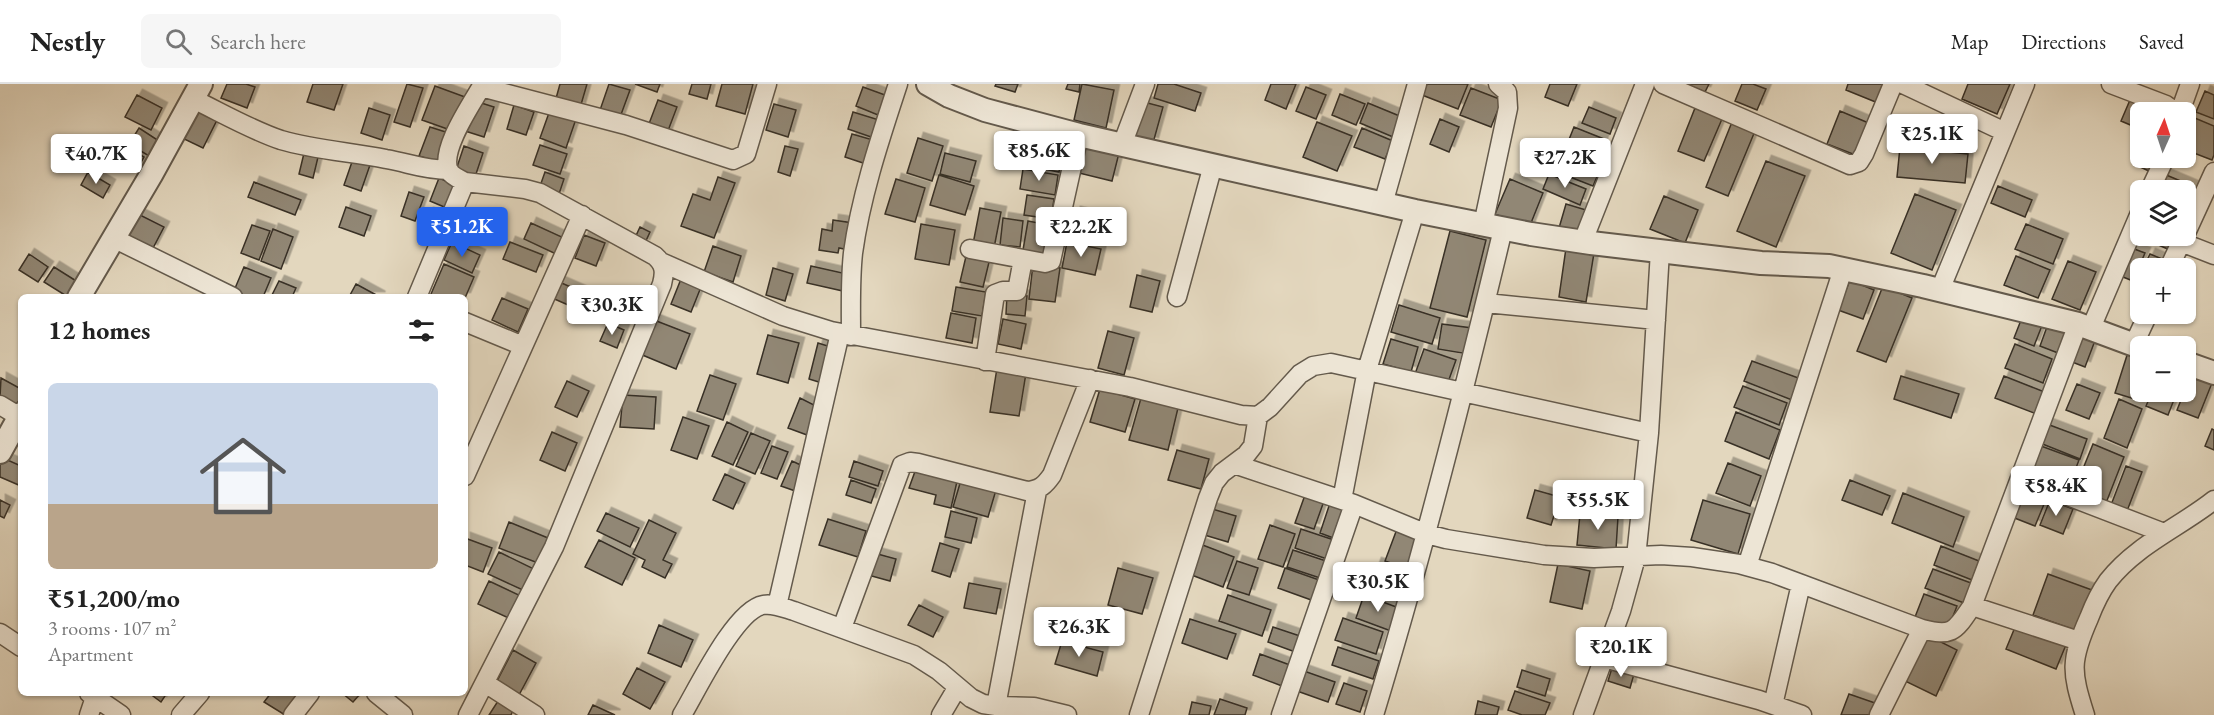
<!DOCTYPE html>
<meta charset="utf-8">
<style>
:root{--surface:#fff;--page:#f6f6f6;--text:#222;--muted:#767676;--line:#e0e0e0;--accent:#2563eb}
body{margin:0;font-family:"EB Garamond",serif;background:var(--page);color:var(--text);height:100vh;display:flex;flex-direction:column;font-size:22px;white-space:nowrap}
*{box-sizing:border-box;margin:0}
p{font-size:20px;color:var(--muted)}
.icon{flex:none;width:33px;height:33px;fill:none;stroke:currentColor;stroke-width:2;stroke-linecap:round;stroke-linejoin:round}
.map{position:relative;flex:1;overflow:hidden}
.details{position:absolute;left:18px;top:210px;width:450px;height:402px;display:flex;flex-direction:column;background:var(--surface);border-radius:9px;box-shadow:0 2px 4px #0004}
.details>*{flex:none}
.needle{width:39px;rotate:3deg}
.tools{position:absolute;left:2130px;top:18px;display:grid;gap:12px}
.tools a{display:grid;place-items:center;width:66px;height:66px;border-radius:9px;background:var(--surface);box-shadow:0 2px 4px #0004;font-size:30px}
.price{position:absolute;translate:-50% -51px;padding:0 14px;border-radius:6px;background:#fff;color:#222;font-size:20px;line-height:39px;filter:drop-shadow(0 2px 3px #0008)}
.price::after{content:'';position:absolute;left:50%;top:36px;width:18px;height:14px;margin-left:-9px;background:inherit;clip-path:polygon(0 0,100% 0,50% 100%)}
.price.on{background:var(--accent);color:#fff}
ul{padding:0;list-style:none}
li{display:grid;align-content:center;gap:12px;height:318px;padding:0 30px}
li+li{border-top:2px solid var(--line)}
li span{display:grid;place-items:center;height:186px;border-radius:9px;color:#555}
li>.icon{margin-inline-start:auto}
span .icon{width:108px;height:108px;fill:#fffc;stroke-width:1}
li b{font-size:26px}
h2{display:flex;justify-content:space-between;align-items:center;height:72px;padding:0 30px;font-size:26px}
header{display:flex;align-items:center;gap:36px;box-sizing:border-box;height:84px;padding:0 30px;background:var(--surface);border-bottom:2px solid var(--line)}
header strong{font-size:28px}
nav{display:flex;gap:33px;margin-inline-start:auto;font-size:21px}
.search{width:420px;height:54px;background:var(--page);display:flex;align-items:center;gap:15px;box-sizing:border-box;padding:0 21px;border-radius:9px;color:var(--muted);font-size:22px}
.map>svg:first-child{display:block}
</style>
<header>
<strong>Nestly</strong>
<div class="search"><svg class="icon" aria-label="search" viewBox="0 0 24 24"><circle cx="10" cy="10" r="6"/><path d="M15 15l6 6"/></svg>Search here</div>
<nav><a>Map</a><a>Directions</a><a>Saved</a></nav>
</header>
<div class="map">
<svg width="2214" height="631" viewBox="0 0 2214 631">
<defs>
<filter id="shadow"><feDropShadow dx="5.5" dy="-5.5" stdDeviation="0" flood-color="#0004"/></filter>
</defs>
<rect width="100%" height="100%" fill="#e3d7be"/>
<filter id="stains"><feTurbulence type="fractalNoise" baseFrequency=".00333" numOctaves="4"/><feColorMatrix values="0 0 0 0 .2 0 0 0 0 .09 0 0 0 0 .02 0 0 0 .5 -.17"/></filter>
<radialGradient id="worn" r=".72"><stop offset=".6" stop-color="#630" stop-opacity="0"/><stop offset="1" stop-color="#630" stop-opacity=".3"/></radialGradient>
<path fill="#918775" stroke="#393026" stroke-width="1.5" filter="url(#shadow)" d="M227,0H246L255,3L247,24L221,14Z
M313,0H343L334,26L307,18Z
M407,0L423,4L410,43L394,38Z
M560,0H587L580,24L555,18Z
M609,0L630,6L619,36L599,29Z
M635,0H660L657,8Z
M692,0H711L707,15L689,10Z
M722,0H753L745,30L716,22Z
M996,0H1018L1015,8L995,2Z
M1068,0H1080L1079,8L1066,5Z
M1082,0L1114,6L1106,44L1074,36Z
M1158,0H1174L1201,9L1195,27L1154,14Z
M1271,0H1296L1286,25L1265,16Z
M1427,0H1468L1458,25L1422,11Z
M1550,0H1577L1568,22L1545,13Z
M1686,0H1709L1705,8Z
M1742,0H1753L1766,5L1757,26L1735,17Z
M1848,0H1886L1878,19L1846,6Z
M1968,0H2010L1997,30L1962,15Z
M435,2L465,13L453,47L422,36Z
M863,3L885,11L878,31L856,22Z
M1306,3L1326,11L1316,35L1296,27Z
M1471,4L1502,16L1491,43L1460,31Z
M2205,7L2214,11V35L2196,28Z
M1340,10L1365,20L1356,41L1332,31Z
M137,11L162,24L151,46L125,33Z
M658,16L677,23L666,52L647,45Z
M2130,16L2156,26L2155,28H2140V45L2121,37Z
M475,17L494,23L484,53L465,47Z
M1140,17L1163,23L1153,59L1129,53Z
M1368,19L1402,33L1393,53L1360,39Z
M774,20L796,26L788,53L766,46Z
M514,21L534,28L526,51L507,45Z
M195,23L218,34L203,64L180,53Z
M1589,23L1616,34L1610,50L1582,39Z
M369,24L390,31L382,56L361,49Z
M1695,24L1722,35L1704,77L1678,67Z
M550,26L576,35L566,64L540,54Z
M1840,27L1871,40L1858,72L1827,60Z
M853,28L879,36L874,54L848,45Z
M2190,32L2214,42V71L2212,76L2186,66V43Z
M1440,35L1459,43L1449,68L1430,60Z
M1317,38L1352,52L1337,87L1303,73Z
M1732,38L1755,47L1728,112L1706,103Z
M430,43L452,50L441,79L419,72Z
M1574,43L1604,55L1595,75L1566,63Z
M139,44L159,57L149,72L129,60Z
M1362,44L1393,57L1385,75L1354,63Z
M852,50L873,56L866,80L845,73Z
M1034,52L1065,58L1059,88L1028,82Z
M918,54L943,62L932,97L907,89Z
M540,61L567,70L560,90L533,81Z
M1086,61L1119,69L1112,97L1079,89Z
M126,62L144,73L136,87L117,75Z
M464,62L483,69L475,93L456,86Z
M785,62L798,65L790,92L778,88Z
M1900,63L1968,70L1965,99L1897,93Z
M1561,64L1602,81L1593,102L1552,86Z
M305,65L319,69L313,94L299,90Z
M945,69L976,77L970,98L940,90Z
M2140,70V74H2157L2151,88L2136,81Z
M353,75L370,81L361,107L344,101Z
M1766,77L1805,92L1776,163L1737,147Z
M1023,85L1058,91L1055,111L1020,105Z
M88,88L110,101L103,114L81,101Z
M545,88L564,95L558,113L539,105Z
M1549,90L1586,105L1580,121L1543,105Z
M2164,90L2197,104L2186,132V106H2157Z
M939,91L974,102L965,131L930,121Z
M718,93L735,99L714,154L681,142L693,110L710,116Z
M439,94L458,102L449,125L430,117Z
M896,95L925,104L915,138L885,130Z
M1510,95L1543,109L1529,144L1495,130Z
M254,98L301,116L295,131L248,113Z
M1998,102L2032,116L2025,133L1991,119Z
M409,108L424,113L415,137L401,132Z
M1915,110L1956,126L1932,186L1891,169Z
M1027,111L1054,115L1051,135L1024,131Z
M1664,112L1698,126L1685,159L1650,145Z
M1566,120L1586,126L1579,150L1559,144Z
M346,123L371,132L364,152L339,143Z
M980,124L1001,128L994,164L973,160Z
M1075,128L1110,136L1105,158L1070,150Z
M136,129L164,143L152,166L124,152Z
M428,129L447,136L439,156L420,148Z
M1003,134L1023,137L1020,163L1000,161Z
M833,136L853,139L849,166L839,164L838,169L819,166L822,145L832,147Z
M1028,137L1049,141L1044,170L1023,166Z
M2140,137V152H2176L2170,166L2135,151Z
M531,139L564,154L556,170L524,155Z
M921,140L955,146L949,181L915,175Z
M2026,140L2063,155L2053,180L2015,165Z
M252,141L270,147L259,176L241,169Z
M640,143L650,148L644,161L634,156Z
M273,145L293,153L281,185L261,177Z
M1450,147L1486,156L1467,233L1430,224Z
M584,151L605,159L596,182L575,174Z
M452,158L480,171L472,189L444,176Z
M510,158L543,171L536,188L503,175Z
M1067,158L1101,165L1095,191L1062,184Z
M713,162L741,172L733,198L704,188Z
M2129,163L2145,169L2133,197L2118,191Z
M1566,164L1594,169L1586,218L1559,213Z
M967,168L990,174L983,203L960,198Z
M29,170L48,183L38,198L19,186Z
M2150,170L2167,177L2164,184H2143Z
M2016,172L2050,186L2038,214L2004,201Z
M2068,177L2096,188L2080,226L2052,215Z
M444,180L474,193L465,214L438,213L431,210Z
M1033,180L1060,184L1055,218L1029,215Z
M811,182L847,190L843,207L807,199Z
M54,183L81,200L68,213L44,198Z
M244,183L271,194L263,213H242L233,209Z
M773,184L793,190L785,217L766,211Z
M1137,191L1160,197L1152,228L1130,223Z
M681,195L701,203L691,228L671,220Z
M1850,196L1874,206L1863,235L1838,226Z
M279,197L296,204L292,213H271Z
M557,197L582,208L575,224L550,213Z
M356,200L380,213H349Z
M1883,202L1912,214L1886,278L1857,267Z
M956,203L986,208L982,232L952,227Z
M1007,210L1027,212L1025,232L1006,230Z
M502,214L528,225L518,248L492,236Z
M1399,221L1440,234L1432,260L1391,248Z
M951,229L976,234L972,259L946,254Z
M2023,231L2043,239L2034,262L2014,254Z
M1003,235L1026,240L1021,265L998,260Z
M654,236L690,250L676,285L640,270Z
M608,239L624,246L617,264L600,257Z
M1442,240L1472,244L1468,270L1438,265Z
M2048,240L2067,247L2058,269L2040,262Z
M1108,247L1134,254L1124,291L1098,284Z
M2078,247L2096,254L2085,283L2067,276Z
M768,251L799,259L788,299L757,290Z
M1391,255L1418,263L1411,288L1383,280Z
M818,259L831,263L822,299L809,295Z
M2015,260L2052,275L2043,299L2005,284Z
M1424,265L1456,276L1447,301L1415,290Z
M2129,265L2140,268V307L2138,316L2115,309Z
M1752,277L1801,295L1792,316L1744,297Z
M997,284L1026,289L1019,332L990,328Z
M710,291L736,300L723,336L697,327Z
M2191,291L2212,299L2198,334L2177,326Z
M1901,292L1959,310L1951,334L1894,315Z
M2004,292L2047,309L2039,331L1995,314Z
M1,294L21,305V312L16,322L0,313Z
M567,297L589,307L577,333L555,323Z
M2077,300L2100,309L2089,335L2066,326Z
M1743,302L1787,319L1779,341L1734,323Z
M1100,305L1135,315L1125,348L1090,338Z
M2152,308H2177L2168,331L2146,322Z
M623,311L656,313L654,345L620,343Z
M800,314L818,323L807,351L788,344Z
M1141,314L1178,324L1168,366L1129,356Z
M2119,315L2142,325L2127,364L2104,354Z
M1736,328L1780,346L1769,375L1725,357Z
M683,333L709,342L697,375L671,366Z
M727,338L748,348L733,381L712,372Z
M2047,340L2087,355L2080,375L2040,359Z
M2212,345L2214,346V366L2205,362Z
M552,348L577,359L565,387L540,376Z
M751,349L770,357L755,390L736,382Z
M2093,360L2124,373L2106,419L2074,407Z
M772,362L788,368L777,395L761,389Z
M2041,362L2079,376L2068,405L2030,390Z
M1177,366L1209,375L1201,405L1168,396Z
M3,374L21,382V402L0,393V380Z
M792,377L805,383L798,408L781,402Z
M854,377L883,387L878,402L849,393Z
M1728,379L1761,392L1750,422L1716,409Z
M917,382L958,393L951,424L934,420L936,411L909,404Z
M2126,382L2142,388L2127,427L2111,421Z
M725,390L745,399L733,425L713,416Z
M851,396L876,405L871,419L846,411Z
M961,396L996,406L988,433L953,423Z
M1850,396L1890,412L1882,431L1842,416Z
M2023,404L2047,413L2035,442L2012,433Z
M1535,406L1560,413L1551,441L1527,434Z
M1903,409L1964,433L1953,463L1892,439Z
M1305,411L1324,417L1314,445L1295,439Z
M0,416L10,421L4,434L0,432Z
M1703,416L1750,430L1738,470L1691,456Z
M2050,416L2073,425L2063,450L2040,441Z
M1330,419L1347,424L1336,455L1320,449Z
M1209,424L1236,432L1228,458L1201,450Z
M951,427L977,434L971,459L945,453Z
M606,429L639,444L630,463L597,447Z
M1580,430L1618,433L1616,465L1577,461Z
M828,435L866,447L858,473L819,461Z
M649,436L676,449L663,476L672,480L665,494L642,483L645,476L633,470Z
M509,438L548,454L538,479L499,464Z
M1270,441L1295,450L1283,483L1258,475Z
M1301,445L1334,456L1327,475L1295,464Z
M1397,445L1419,453L1408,485L1385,477Z
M465,454L492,464L483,488L465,481Z
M599,456L635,474L622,501L585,483Z
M940,459L959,465L950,493L932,487Z
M1200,460L1234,473L1223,503L1189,490Z
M1941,462L1979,477L1972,496L1934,481Z
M1293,466L1326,477L1320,494L1287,483Z
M499,468L536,486L525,507L488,490Z
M874,469L896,475L890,497L868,491Z
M1237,477L1258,484L1249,511L1227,504Z
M1376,479L1404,488L1397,508L1369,498Z
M1558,480L1590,487L1582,525L1550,518Z
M1118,484L1153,494L1142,530L1108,521Z
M1285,484L1322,497L1314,517L1278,504Z
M1933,485L1971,499L1964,519L1925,504Z
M2048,490L2092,506L2077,547L2033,531Z
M489,497L523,513L513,536L478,520Z
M969,499L1001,505L996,530L964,524Z
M1924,510L1957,522L1948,545L1915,533Z
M1228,511L1271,526L1262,552L1219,537Z
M1364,511L1399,524L1391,547L1356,534Z
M919,521L943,533L933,553L908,541Z
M1343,534L1383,548L1376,570L1335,556Z
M1190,535L1236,550L1227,575L1182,559Z
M2018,536L2068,556L2056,585L2006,565Z
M659,541L693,556L681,583L648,569Z
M1273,543L1303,553L1298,569L1268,558Z
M1927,551L1957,566L1936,612L1905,597Z
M1062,557L1103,568L1097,592L1055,580Z
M1338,563L1379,577L1373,595L1332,581Z
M513,566L536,579L519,611L496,599Z
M1260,570L1290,581L1282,602L1253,591Z
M637,584L665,598L650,625L623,610Z
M1612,584L1634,590L1630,604L1608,597Z
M1522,586L1550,595L1545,612L1517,603Z
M1304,587L1335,598L1328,618L1297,607Z
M1344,599L1367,607L1360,628L1336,620Z
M1515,607L1550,619L1545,631H1522L1508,626Z
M149,609H167L161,618Z
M271,609H301L285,631L264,618Z
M342,609H361L353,618Z
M1849,610L1875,619L1871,631H1841Z
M1220,615L1247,624L1245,631H1214Z
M498,617L513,626L511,631H489Z
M1478,617L1499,623L1497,631H1475Z
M1192,618L1211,622L1209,631H1189Z
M593,621L615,631H588Z"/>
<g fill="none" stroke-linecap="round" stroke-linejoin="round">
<defs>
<path id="minor" d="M1663,0L1850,81L1859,78L1864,70L1893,0
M1903,0L2005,48
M2111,0L2166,21L2176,28
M481,3L626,41L733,76L746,70L767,0
M193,15C222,29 251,46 281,56C315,66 351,68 386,75C409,79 424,86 449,86
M2180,28L2190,0
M1122,61L1145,0
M465,98L525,105L540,109L655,172C665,181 665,188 662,200L554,463L468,631
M2150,106L2165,74
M1383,120L1417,0
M1483,141L1508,24L1507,8L1498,0
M2186,149L2214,88
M113,154L233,213
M1583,157L1645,0
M2181,158L2214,171
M970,165L1045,179L1051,177L1079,51
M661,178L783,232L831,247L1130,303L1241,331L1258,332L1270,323L1300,290L1313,282L1331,279L1649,349
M2169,184L2184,152
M1940,206L2025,0
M417,213L465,98C459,95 452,92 449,87C439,66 473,18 483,0
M1177,213L1213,81
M1486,219L1656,236
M465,238L523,262
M2091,244L2140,129
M851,252C851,225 850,197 853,169C861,111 880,55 898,0
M2134,260L2148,230
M985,277L995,210L1003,207H1017L1023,175
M0,321L20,333
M1234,380L1354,420L1427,450L1446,455L1544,471L1594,474L1661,471L1692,473L1739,480L1772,489L1922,545C1953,553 1955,547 1972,522L2078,240
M465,392L582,131
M2021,394L2164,449
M1342,416L1367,286L1415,127
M1747,482L1843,185
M777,522L840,249
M1972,522L2079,557
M842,544L902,381L910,378L918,379L1027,407C1040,406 1045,401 1052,391L1090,295
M0,549L21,563
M1604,574L1759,616L1802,631
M485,599L535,631
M89,609L121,631
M376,609L403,631
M1773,621L1801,500
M996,622L1037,407
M89,631L95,613
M181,631L200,609
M293,631L310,609
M682,631C697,606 735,526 763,521C773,519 784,524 794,527L914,571L939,587L971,614L983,620L996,622L1034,623L1067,631
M941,631L957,604
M1139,631L1208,414L1214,399L1222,389L1246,371L1253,362L1258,332
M1281,631L1354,420
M1374,631C1423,470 1464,308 1503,145
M1583,631L1621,527L1636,473L1649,349L1660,167
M1879,631L1922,545
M2085,631C2071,587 2070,577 2089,534C2094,521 2100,508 2108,497C2136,461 2180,443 2214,416"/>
<path id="tertiary" d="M928,0L949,12L985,26L1079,51L1415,127L1531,150L1591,159L1761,179L1829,182L1923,202L2078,240L2140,263
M79,213L151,91L201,0
M2186,279L2214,289
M0,368L21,330"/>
</defs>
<use href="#minor" stroke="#645a4c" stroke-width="21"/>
<use href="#tertiary" stroke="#645a4c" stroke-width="26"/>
<use href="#minor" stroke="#ede5d5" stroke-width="18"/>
<use href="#tertiary" stroke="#ede5d5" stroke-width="22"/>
</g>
<rect width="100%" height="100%" filter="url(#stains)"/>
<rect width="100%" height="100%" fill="url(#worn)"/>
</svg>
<div class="tools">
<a><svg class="needle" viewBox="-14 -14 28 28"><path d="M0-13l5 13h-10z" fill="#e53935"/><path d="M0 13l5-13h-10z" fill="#767676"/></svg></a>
<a><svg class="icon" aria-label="layers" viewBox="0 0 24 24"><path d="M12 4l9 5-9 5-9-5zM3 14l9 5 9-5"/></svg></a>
<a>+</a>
<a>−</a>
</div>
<b class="price" style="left:1932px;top:81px">₹25.1K</b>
<b class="price" style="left:1039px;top:98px">₹85.6K</b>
<b class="price" style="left:96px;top:101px">₹40.7K</b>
<b class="price" style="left:1565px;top:105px">₹27.2K</b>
<b class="price on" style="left:462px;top:174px">₹51.2K</b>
<b class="price" style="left:1081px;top:174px">₹22.2K</b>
<b class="price" style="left:612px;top:252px">₹30.3K</b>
<b class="price" style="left:2056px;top:433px">₹58.4K</b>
<b class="price" style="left:1598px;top:447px">₹55.5K</b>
<b class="price" style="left:1378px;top:529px">₹30.5K</b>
<b class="price" style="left:1079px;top:574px">₹26.3K</b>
<b class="price" style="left:1621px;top:594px">₹20.1K</b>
<section class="details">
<h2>12 homes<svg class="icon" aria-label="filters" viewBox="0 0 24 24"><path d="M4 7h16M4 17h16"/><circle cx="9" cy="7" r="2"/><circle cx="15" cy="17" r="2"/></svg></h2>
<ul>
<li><span style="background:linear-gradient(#c9d6e8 65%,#b9a48a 0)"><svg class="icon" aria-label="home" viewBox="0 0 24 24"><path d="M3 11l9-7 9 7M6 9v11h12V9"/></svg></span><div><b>₹51,200/mo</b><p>3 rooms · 107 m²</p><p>Apartment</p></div></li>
</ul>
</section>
</div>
